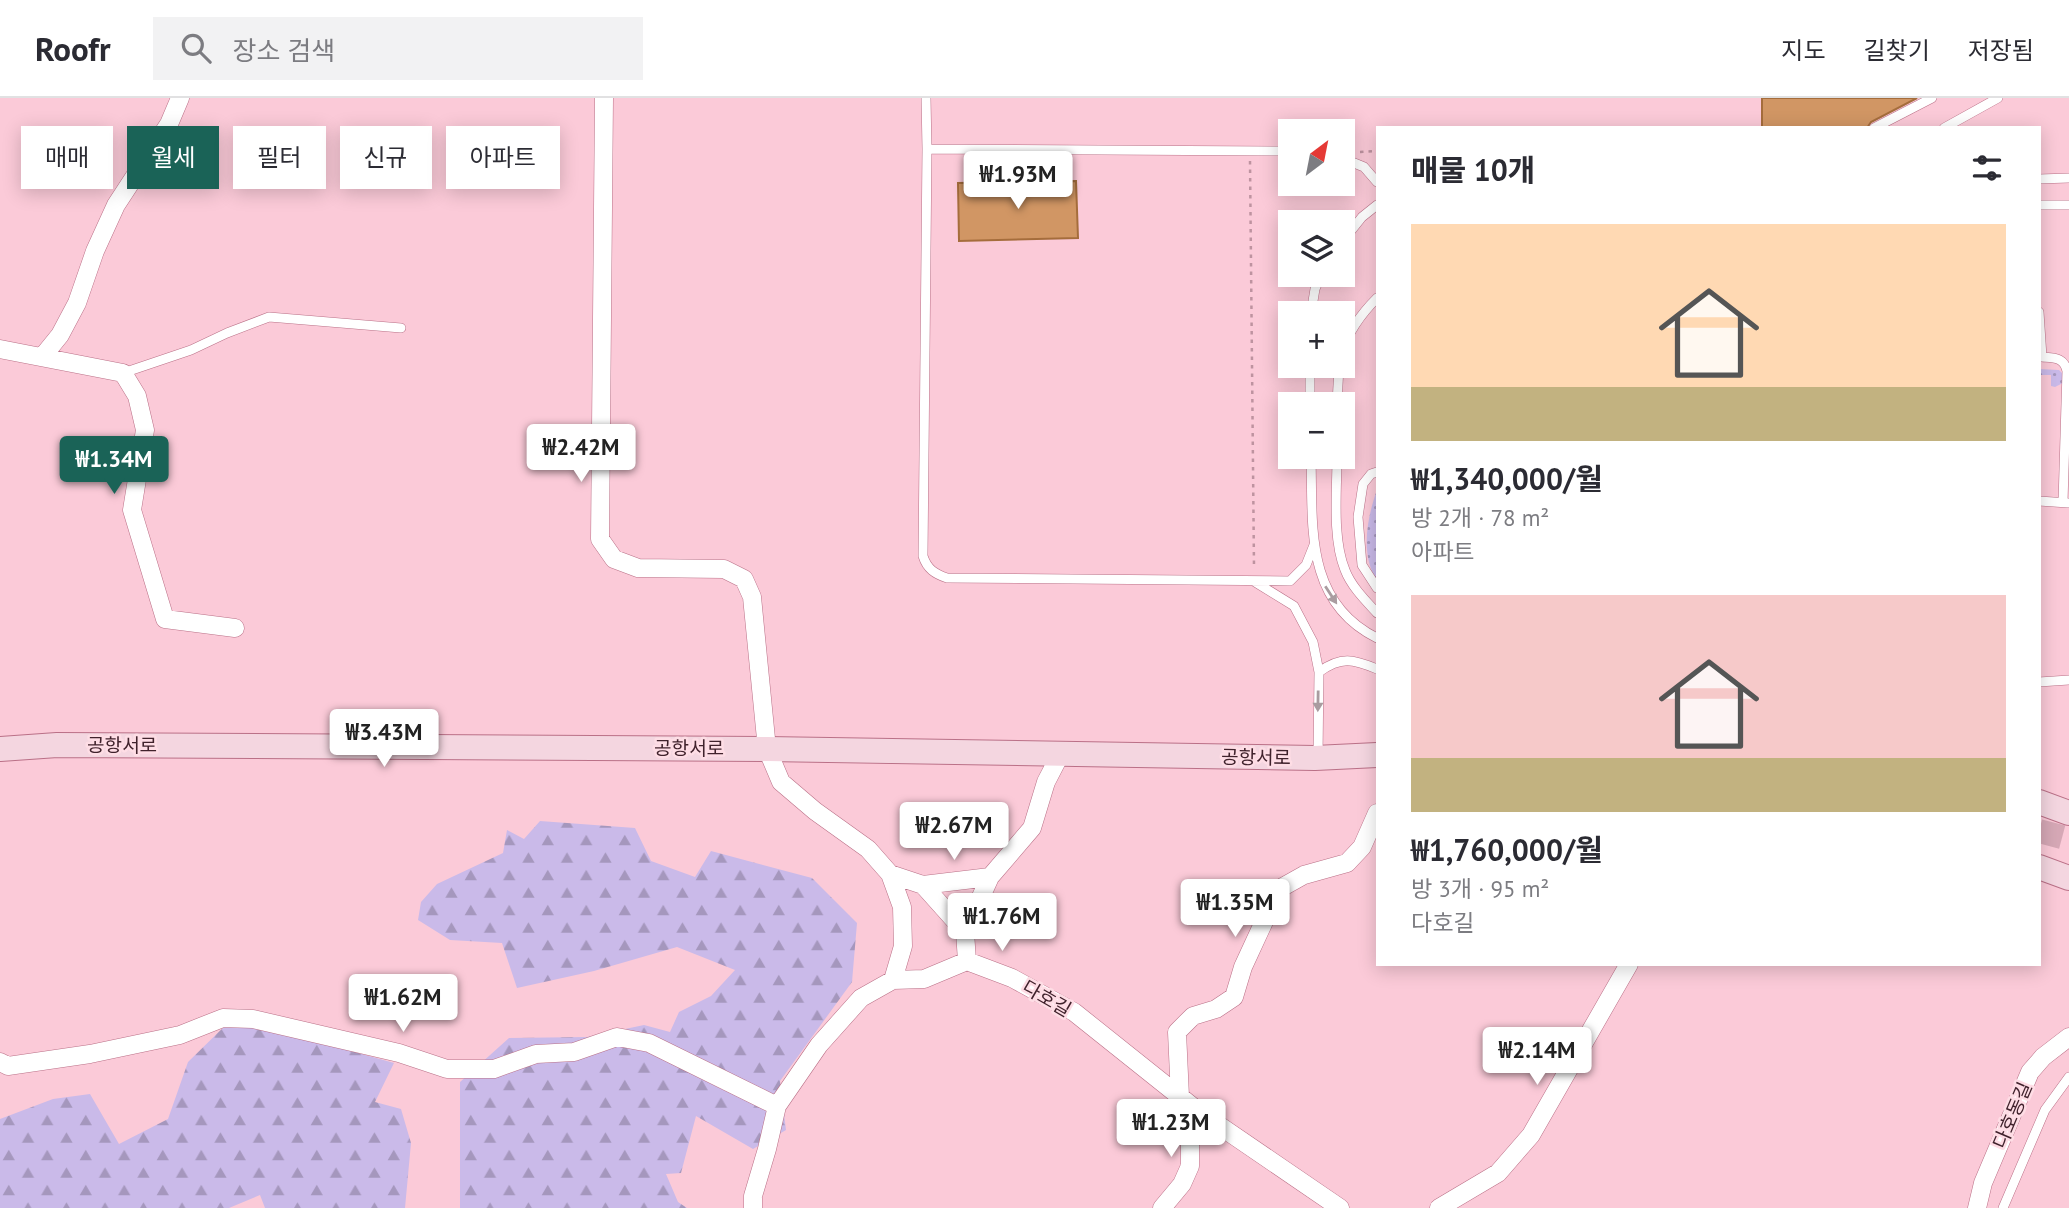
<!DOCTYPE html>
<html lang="ko">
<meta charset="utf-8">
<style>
:root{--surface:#fff;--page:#f2f2f3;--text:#2b2b33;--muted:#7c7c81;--line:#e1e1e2;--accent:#1a6357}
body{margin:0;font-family:"PT Sans","Noto Sans KR",sans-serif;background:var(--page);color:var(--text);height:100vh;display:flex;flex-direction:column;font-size:26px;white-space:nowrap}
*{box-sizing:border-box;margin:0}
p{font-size:23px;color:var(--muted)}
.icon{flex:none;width:38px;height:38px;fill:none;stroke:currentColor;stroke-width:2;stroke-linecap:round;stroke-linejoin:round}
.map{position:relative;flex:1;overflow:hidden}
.panel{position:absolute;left:1376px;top:28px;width:665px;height:840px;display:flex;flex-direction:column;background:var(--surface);border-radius:0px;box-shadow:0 4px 18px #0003}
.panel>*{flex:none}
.top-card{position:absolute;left:21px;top:28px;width:665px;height:63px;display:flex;gap:14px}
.needle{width:46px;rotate:32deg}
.fabs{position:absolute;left:1278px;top:21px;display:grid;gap:14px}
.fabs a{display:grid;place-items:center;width:77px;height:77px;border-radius:0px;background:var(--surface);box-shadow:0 4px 18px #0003;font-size:35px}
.price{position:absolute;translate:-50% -60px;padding:0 16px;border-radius:7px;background:#fff;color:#222;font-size:23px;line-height:46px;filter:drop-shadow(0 2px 4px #0008)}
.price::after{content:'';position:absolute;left:50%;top:42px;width:21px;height:16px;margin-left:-10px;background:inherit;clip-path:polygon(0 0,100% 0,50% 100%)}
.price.selected{background:var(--accent);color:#fff}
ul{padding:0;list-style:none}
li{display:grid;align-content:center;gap:14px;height:371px;padding:0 35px}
li span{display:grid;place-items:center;height:217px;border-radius:0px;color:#555}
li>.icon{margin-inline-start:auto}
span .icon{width:126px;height:126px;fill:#fffc;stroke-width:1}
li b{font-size:30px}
h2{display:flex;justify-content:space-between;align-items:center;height:84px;padding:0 35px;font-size:30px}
.chip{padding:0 24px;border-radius:0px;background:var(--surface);box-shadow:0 4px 18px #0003;font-size:24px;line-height:63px}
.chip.selected{background:var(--accent);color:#fff}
header{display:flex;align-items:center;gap:42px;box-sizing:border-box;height:98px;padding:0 35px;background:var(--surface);border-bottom:2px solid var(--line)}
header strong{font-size:33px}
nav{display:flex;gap:38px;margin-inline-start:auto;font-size:24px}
.search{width:490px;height:63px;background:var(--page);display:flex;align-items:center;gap:18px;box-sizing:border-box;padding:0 24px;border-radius:0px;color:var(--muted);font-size:26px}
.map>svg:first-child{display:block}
</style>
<header>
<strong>Roofr</strong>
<div class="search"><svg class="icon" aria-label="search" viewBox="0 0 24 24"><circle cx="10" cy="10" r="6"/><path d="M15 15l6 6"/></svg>장소 검색</div>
<nav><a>지도</a><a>길찾기</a><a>저장됨</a></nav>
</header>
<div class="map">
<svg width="2069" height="1110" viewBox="0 0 2069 1110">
<defs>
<pattern id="grass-dots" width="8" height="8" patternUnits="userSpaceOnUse" patternTransform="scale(1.75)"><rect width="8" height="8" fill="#cabae9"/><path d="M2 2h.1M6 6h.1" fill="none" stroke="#a597bd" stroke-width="1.8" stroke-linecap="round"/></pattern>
<pattern id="forest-firs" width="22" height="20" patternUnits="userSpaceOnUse" patternTransform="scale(1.75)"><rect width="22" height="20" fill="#cabae9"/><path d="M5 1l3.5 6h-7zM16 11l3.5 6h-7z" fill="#a597bd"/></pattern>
</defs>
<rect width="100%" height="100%" fill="#fbcad8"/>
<path fill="url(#grass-dots)" d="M2039,271L2059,272L2063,276V285L2055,289L2051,288V277H2039Z
M1377,392V483C1360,456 1367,420 1377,392Z"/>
<path fill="url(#forest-firs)" d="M540,723L635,730L651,763L695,779L711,753L812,780L857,825L852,884L780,983L786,1032L753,1051L696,1018L681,1075L666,1076L678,1104L687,1110H460V984L509,940L587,939L644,927L670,934L679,914L711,898L735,872L677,849L594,873L517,890L502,845L450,842L418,822L421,804L437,786L503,755L507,732L524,741Z
M233,920L394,965L375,1004L401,1011L411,1045L405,1110H265L260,1097L229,1110H0V1021L53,1001L90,996L119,1046L168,1021L188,964Z"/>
<path fill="#d19664" stroke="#a56d3c" stroke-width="2" d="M1762,0H1917L1871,24L1867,30H1762Z
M1076,83L1078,140L959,143L958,85Z"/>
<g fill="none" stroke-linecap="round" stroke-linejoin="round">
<path stroke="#d6a8b6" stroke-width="24" stroke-dasharray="24 12" stroke-linecap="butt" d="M2039,733L2069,741"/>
<defs>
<path id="lane" d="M926,0L927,51
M1874,30L1932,0
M1944,30L1998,0
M1290,53L927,51L923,458C927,471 935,476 947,480L1290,483L1306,467L1314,447
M1342,60L1364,69L1377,84
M2039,81L2069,80
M2039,107H2069
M1342,144L1362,119L1377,107
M2039,214L2042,259C2054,260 2064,259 2067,273L2063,404
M1311,215L1315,191L1321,177
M1342,254C1349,232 1361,216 1377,200
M123,275L191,252L227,235L269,219L401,230
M1310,306V268
M1337,306L1339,268
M1311,359C1313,427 1304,504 1377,540
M1337,359C1337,393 1332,440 1345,472C1351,488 1365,502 1377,515
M1377,374L1371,376L1363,386L1358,419L1362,467L1377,490
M2039,403L2068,405
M1255,484L1294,508L1313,544L1319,574
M2039,584L2069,582
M1318,659L1319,574C1341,558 1353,561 1377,571
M2003,1110L2045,1012L2069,979"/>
<path id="street" d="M604,0L600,441L614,461L638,470L724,471L744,481L752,499L767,651L781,684L815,713L868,751L890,776L902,809L903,848L893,882
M0,251L123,275L137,298L145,332L132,412L165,521L235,530
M43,258L60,237L77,205L95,153L116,107L169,26L180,0
M890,776L923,787L990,779
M923,787L965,834
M967,863L965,834L990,779L1032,730L1046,684L1060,657
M0,964L8,968L90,956L180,937L223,920L253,921L399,955L447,971H494L536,956L574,954L617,939L649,945L777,1008
M1180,999L1177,934L1193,918L1216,911L1234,899L1243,869L1279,791L1304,777L1347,765L1362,749L1377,715
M753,1110V1098L767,1051L777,1008L819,947L861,900L893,882L924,881L967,863L1012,880L1074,914L1198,1013L1340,1110
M1162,1110L1182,1086L1190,1068V1047L1198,1013
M1439,1110L1498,1075L1531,1037L1629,866
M1977,1110L1983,1085L2030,974L2043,959L2069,939"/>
<path id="secondary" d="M0,651L57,647L767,651L1315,660L1377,657
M2039,704L2069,715
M2039,769L2069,780"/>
</defs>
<use href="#lane" stroke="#ba7087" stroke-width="10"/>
<use href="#street" stroke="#ba7087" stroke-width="19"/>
<use href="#secondary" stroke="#ba7087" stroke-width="26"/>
<path stroke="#be93a0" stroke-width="2.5" stroke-dasharray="3.5 5" stroke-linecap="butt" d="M1360,54L1377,53
M1250,63L1254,469"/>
<use href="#lane" stroke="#fff" stroke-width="9"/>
<use href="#street" stroke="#fff" stroke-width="18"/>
<use href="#secondary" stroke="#f4d6e0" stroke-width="24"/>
</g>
<defs><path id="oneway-solid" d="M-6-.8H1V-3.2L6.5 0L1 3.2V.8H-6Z" transform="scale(1.75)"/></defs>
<g fill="#a99ca0">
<use href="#oneway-solid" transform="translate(1331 497) rotate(57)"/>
<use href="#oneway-solid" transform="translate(1318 603) rotate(91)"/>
</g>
<g text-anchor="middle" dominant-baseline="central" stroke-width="5" stroke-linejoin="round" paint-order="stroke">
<g font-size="19" fill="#40222c" stroke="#fedde5">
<text x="122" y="647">공항서로</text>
<text x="689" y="650">공항서로</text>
<text transform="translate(1256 659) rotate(1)">공항서로</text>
<text transform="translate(1047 900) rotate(30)">다호길</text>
<text transform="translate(2012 1017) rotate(-67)">다호동길</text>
</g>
</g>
</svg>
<div class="fabs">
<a><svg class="needle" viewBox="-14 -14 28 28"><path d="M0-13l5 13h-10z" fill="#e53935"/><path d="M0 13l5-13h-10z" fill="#7c7c81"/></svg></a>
<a><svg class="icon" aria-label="layers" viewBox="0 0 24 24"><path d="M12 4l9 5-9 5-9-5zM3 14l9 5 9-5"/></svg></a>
<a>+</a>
<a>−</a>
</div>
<b class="price" style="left:1018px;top:113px">₩1.93M</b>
<b class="price" style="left:581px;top:386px">₩2.42M</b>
<b class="price selected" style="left:114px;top:398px">₩1.34M</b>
<b class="price" style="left:384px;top:671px">₩3.43M</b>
<b class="price" style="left:954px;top:764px">₩2.67M</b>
<b class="price" style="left:1235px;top:841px">₩1.35M</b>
<b class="price" style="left:1002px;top:855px">₩1.76M</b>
<b class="price" style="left:403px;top:936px">₩1.62M</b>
<b class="price" style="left:1537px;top:989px">₩2.14M</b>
<b class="price" style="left:1171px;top:1061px">₩1.23M</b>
<div class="top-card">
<a class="chip">매매</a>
<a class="chip selected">월세</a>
<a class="chip">필터</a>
<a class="chip">신규</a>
<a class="chip">아파트</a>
</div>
<section class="panel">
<h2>매물 10개<svg class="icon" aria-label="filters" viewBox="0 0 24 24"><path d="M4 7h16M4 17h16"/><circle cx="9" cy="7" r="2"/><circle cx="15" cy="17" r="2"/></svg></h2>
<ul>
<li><span style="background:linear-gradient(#ffd9b3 75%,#c2b280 0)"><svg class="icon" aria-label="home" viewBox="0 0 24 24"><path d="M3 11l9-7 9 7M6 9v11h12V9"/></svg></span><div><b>₩1,340,000/월</b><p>방 2개 · 78 m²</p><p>아파트</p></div></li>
<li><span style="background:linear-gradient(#f6c9c9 75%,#c2b280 0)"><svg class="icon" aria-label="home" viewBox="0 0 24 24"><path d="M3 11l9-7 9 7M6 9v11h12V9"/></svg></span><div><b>₩1,760,000/월</b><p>방 3개 · 95 m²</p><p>다호길</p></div></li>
</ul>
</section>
</div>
